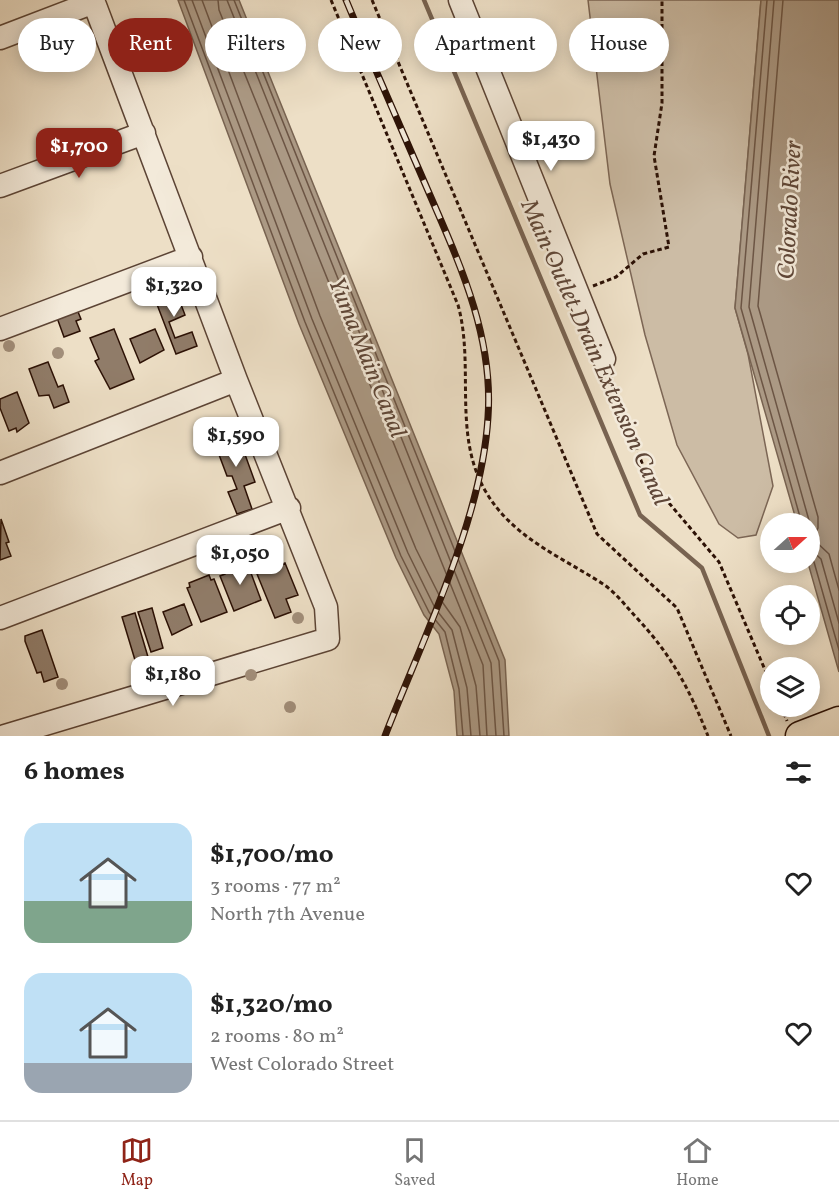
<!DOCTYPE html>
<meta charset="utf-8">
<style>
:root{--surface:#fff;--page:#f6f6f6;--text:#222;--muted:#767676;--line:#e0e0e0;--accent:#8f2418}
body{margin:0;font-family:Vollkorn,serif;background:var(--page);color:var(--text);height:100vh;display:flex;flex-direction:column;font-size:22px;white-space:nowrap}
*{box-sizing:border-box;margin:0}
p{font-size:20px;color:var(--muted)}
.icon{flex:none;width:33px;height:33px;fill:none;stroke:currentColor;stroke-width:2;stroke-linecap:round;stroke-linejoin:round}
.map{position:relative;height:736px;overflow:hidden}
.drawer{display:flex;flex-direction:column;background:var(--surface);flex:1}
.drawer>*{flex:none}
.top-card{position:absolute;left:18px;top:18px;width:804px;height:54px;display:flex;gap:12px}
.needle{width:39px;rotate:69deg}
.fabs{position:absolute;left:760px;top:513px;display:grid;gap:12px}
.fabs a{display:grid;place-items:center;width:60px;height:60px;border-radius:50%;background:var(--surface);box-shadow:0 3px 15px #0003;font-size:30px}
.price{position:absolute;translate:-50% -51px;padding:0 14px;border-radius:12px;background:#fff;color:#222;font-size:20px;line-height:39px;filter:drop-shadow(0 2px 3px #0008)}
.price::after{content:'';position:absolute;left:50%;top:36px;width:18px;height:14px;margin-left:-9px;background:inherit;clip-path:polygon(0 0,100% 0,50% 100%)}
.price.current{background:var(--accent);color:#fff}
ul{padding:0;list-style:none}
li{display:flex;align-items:center;gap:18px;height:150px;padding:0 24px}
li span{display:grid;place-items:center;flex:none;width:168px;height:120px;border-radius:18px;color:#555}
li>.icon{margin-inline-start:auto}
span .icon{width:72px;height:72px;fill:#fffc;stroke-width:1}
li b{font-size:26px}
h2{display:flex;justify-content:space-between;align-items:center;height:72px;padding:0 24px;font-size:26px}
.tag{padding:0 21px;border-radius:27px;background:var(--surface);box-shadow:0 3px 15px #0003;font-size:21px;line-height:54px}
.tag.current{background:var(--accent);color:#fff}
.dock{display:flex;justify-content:space-around;align-items:center;height:84px;border-top:2px solid var(--line);background:var(--surface);font-size:16px;color:var(--muted)}
.dock a{display:grid;justify-items:center;gap:3px}
.dock .current{color:var(--accent)}
.map>svg:first-child{display:block}
</style>
<div class="map">
<svg width="839" height="736" viewBox="0 0 839 736">
<rect width="100%" height="100%" fill="#eddfc6"/>
<filter id="stains"><feTurbulence type="fractalNoise" baseFrequency=".00333" numOctaves="4"/><feColorMatrix values="0 0 0 0 .2 0 0 0 0 .09 0 0 0 0 .02 0 0 0 .5 -.17"/></filter>
<radialGradient id="worn" r=".72"><stop offset=".6" stop-color="#630" stop-opacity="0"/><stop offset="1" stop-color="#630" stop-opacity=".3"/></radialGradient>
<path fill="#ccbca5" stroke="#7c6655" stroke-width="1.5" d="M588,0H761L735,308L748,354L773,486L756,535L738,538L719,524L677,445L645,335L610,184Z"/>
<path fill="#ab9984" stroke="#786351" stroke-width="1.5" d="M178,0H239L505,660L509,736H457L454,691L439,634L424,615L396,558L299,324Z
M761,0H839V672L808,563L810,562V524L797,523L735,308Z"/>
<g fill="none" stroke-linecap="round" stroke-linejoin="round">
<path stroke="#6c5544" stroke-width="1.5" d="M184,0L305,322L401,556L429,612L445,632L459,689L463,736
M192,0L312,319L408,553L435,608L452,630L467,688L471,736
M202,0L320,316L416,549L443,603L460,627L476,686L480,736
M218,0L219,10L483,665L487,736
M227,0L491,663L496,736
M234,0L499,661L504,736
M767,0L741,308L802,524
M774,0L749,307L810,524
M783,0L758,306L818,517V528L813,539L829,554L839,590
M810,549L821,559L839,623
M810,557L814,562L839,650"/>
<path stroke="#786351" stroke-width="4.5" d="M424,0L640,515L702,568L769,736"/>
</g>
<path fill="#907c69" stroke="#2c1105" stroke-width="1.5" d="M174,286L185,315L169,322L175,338L192,332L197,346L176,354L153,294Z
M76,307L81,319L76,321L80,331L64,337L56,315Z
M114,329L134,379L110,389L95,361L99,359L90,338Z
M155,329L164,350L140,363L130,339Z
M48,362L58,387L63,385L69,402L54,408L49,395L39,396L29,369Z
M17,392L29,423L17,432L16,428L9,431L0,408V399Z
M235,427L255,482L244,486L252,509L237,514L228,492L237,489L232,476H227L215,444L219,443L216,434Z
M1,519L9,542L6,543L11,556L0,560Z
M243,562L245,567L248,565L261,600L234,611L220,576L225,574L223,569Z
M285,563L298,595L286,599L291,612L275,618L257,574Z
M209,575L211,580L214,579L227,612L201,622L187,588L190,587L189,583Z
M184,604L192,625L172,635L163,612Z
M152,608L163,648L151,652L138,612Z
M135,613L148,657L135,660L122,617Z
M42,630L58,677L44,682L41,672L37,673L25,641V636Z"/>
<g fill="none" stroke-linecap="round" stroke-linejoin="round">
<defs>
<path id="minor" d="M460,0L604,359
M0,38L94,2
M0,186L144,133
M0,329L191,257
M0,473L236,380
M0,618L289,508
M5,736L328,639L326,607L236,380L93,0"/>
<path id="major" d="M800,736L839,721"/>
</defs>
<use href="#minor" stroke="#5c4435" stroke-width="25"/>
<use href="#major" stroke="#2c1105" stroke-width="31"/>
<path stroke="#2c1105" stroke-width="3" stroke-dasharray="4.5 3" stroke-linecap="butt" d="M331,0L458,305C475,366 452,435 486,492C513,538 560,556 603,584C615,592 625,605 635,616C671,654 689,688 708,736
M372,0L597,534L677,608L731,736
M593,286L616,277L643,254L669,247L654,156L662,103V0
M610,375L647,477L719,562L771,684
M781,706L787,721"/>
<use href="#minor" stroke="#f3eada" stroke-width="22"/>
<use href="#major" stroke="#eddfc6" stroke-width="28"/>
<defs>
<path id="rail" d="M346,0C371,60 397,119 423,179C456,256 494,332 488,417C482,520 422,640 385,736"/>
</defs>
<use href="#rail" stroke="#2c1105" stroke-width="7"/>
<use href="#rail" stroke="#f3eada" stroke-width="4.5" stroke-dasharray="14" stroke-linecap="butt"/>
</g>
<g fill="#a28f7b">
<circle cx="9" cy="346" r="6"/>
<circle cx="58" cy="353" r="6"/>
<circle cx="298" cy="618" r="6"/>
<circle cx="251" cy="675" r="6"/>
<circle cx="62" cy="684" r="6"/>
<circle cx="290" cy="707" r="6"/>
</g>
<g text-anchor="middle" dominant-baseline="central" stroke-width="5" stroke-linejoin="round" paint-order="stroke">
<g font-size="24" font-style="italic" fill="#5f4738" stroke="#f3eada">
<text transform="translate(791 210) rotate(-87)">Colorado River</text>
<text transform="translate(594 353) rotate(66)">Main Outlet Drain Extension Canal</text>
<text transform="translate(366 358) rotate(68)">Yuma Main Canal</text>
</g>
</g>
<rect width="100%" height="100%" filter="url(#stains)"/>
<rect width="100%" height="100%" fill="url(#worn)"/>
</svg>
<div class="fabs">
<a><svg class="needle" viewBox="-14 -14 28 28"><path d="M0-13l5 13h-10z" fill="#e53935"/><path d="M0 13l5-13h-10z" fill="#767676"/></svg></a>
<a><svg class="icon" aria-label="locate" viewBox="0 0 24 24"><circle cx="12" cy="12" r="6"/><path d="M12 2v4M12 18v4M2 12h4M18 12h4"/></svg></a>
<a><svg class="icon" aria-label="layers" viewBox="0 0 24 24"><path d="M12 4l9 5-9 5-9-5zM3 14l9 5 9-5"/></svg></a>
</div>
<b class="price" style="left:551px;top:172px">$1,430</b>
<b class="price current" style="left:79px;top:179px">$1,700</b>
<b class="price" style="left:174px;top:318px">$1,320</b>
<b class="price" style="left:236px;top:468px">$1,590</b>
<b class="price" style="left:240px;top:586px">$1,050</b>
<b class="price" style="left:173px;top:707px">$1,180</b>
<div class="top-card">
<a class="tag">Buy</a>
<a class="tag current">Rent</a>
<a class="tag">Filters</a>
<a class="tag">New</a>
<a class="tag">Apartment</a>
<a class="tag">House</a>
</div>
</div>
<section class="drawer">
<h2>6 homes<svg class="icon" aria-label="filters" viewBox="0 0 24 24"><path d="M4 7h16M4 17h16"/><circle cx="9" cy="7" r="2"/><circle cx="15" cy="17" r="2"/></svg></h2>
<ul>
<li><span style="background:linear-gradient(#bfe0f5 65%,#7fa58c 0)"><svg class="icon" aria-label="home" viewBox="0 0 24 24"><path d="M3 11l9-7 9 7M6 9v11h12V9"/></svg></span><div><b>$1,700/mo</b><p>3 rooms · 77 m²</p><p>North 7th Avenue</p></div><svg class="icon" aria-label="heart" viewBox="0 0 24 24"><path d="M12 20l-8-8c-3-5 5-10 8-4 3-6 11-1 8 4z"/></svg></li>
<li><span style="background:linear-gradient(#bfe0f5 75%,#9aa5b1 0)"><svg class="icon" aria-label="home" viewBox="0 0 24 24"><path d="M3 11l9-7 9 7M6 9v11h12V9"/></svg></span><div><b>$1,320/mo</b><p>2 rooms · 80 m²</p><p>West Colorado Street</p></div><svg class="icon" aria-label="heart" viewBox="0 0 24 24"><path d="M12 20l-8-8c-3-5 5-10 8-4 3-6 11-1 8 4z"/></svg></li>
</ul>
</section>
<nav class="dock">
<a class="current"><svg class="icon" aria-label="map" viewBox="0 0 24 24"><path d="M3 6l6-2 6 2 6-2v14l-6 2-6-2-6 2zM9 4v14M15 6v14"/></svg>Map</a>
<a><svg class="icon" aria-label="saved" viewBox="0 0 24 24"><path d="M7 4h10v16l-5-4-5 4z"/></svg>Saved</a>
<a><svg class="icon" aria-label="home" viewBox="0 0 24 24"><path d="M3 11l9-7 9 7M6 9v11h12V9"/></svg>Home</a>
</nav>
